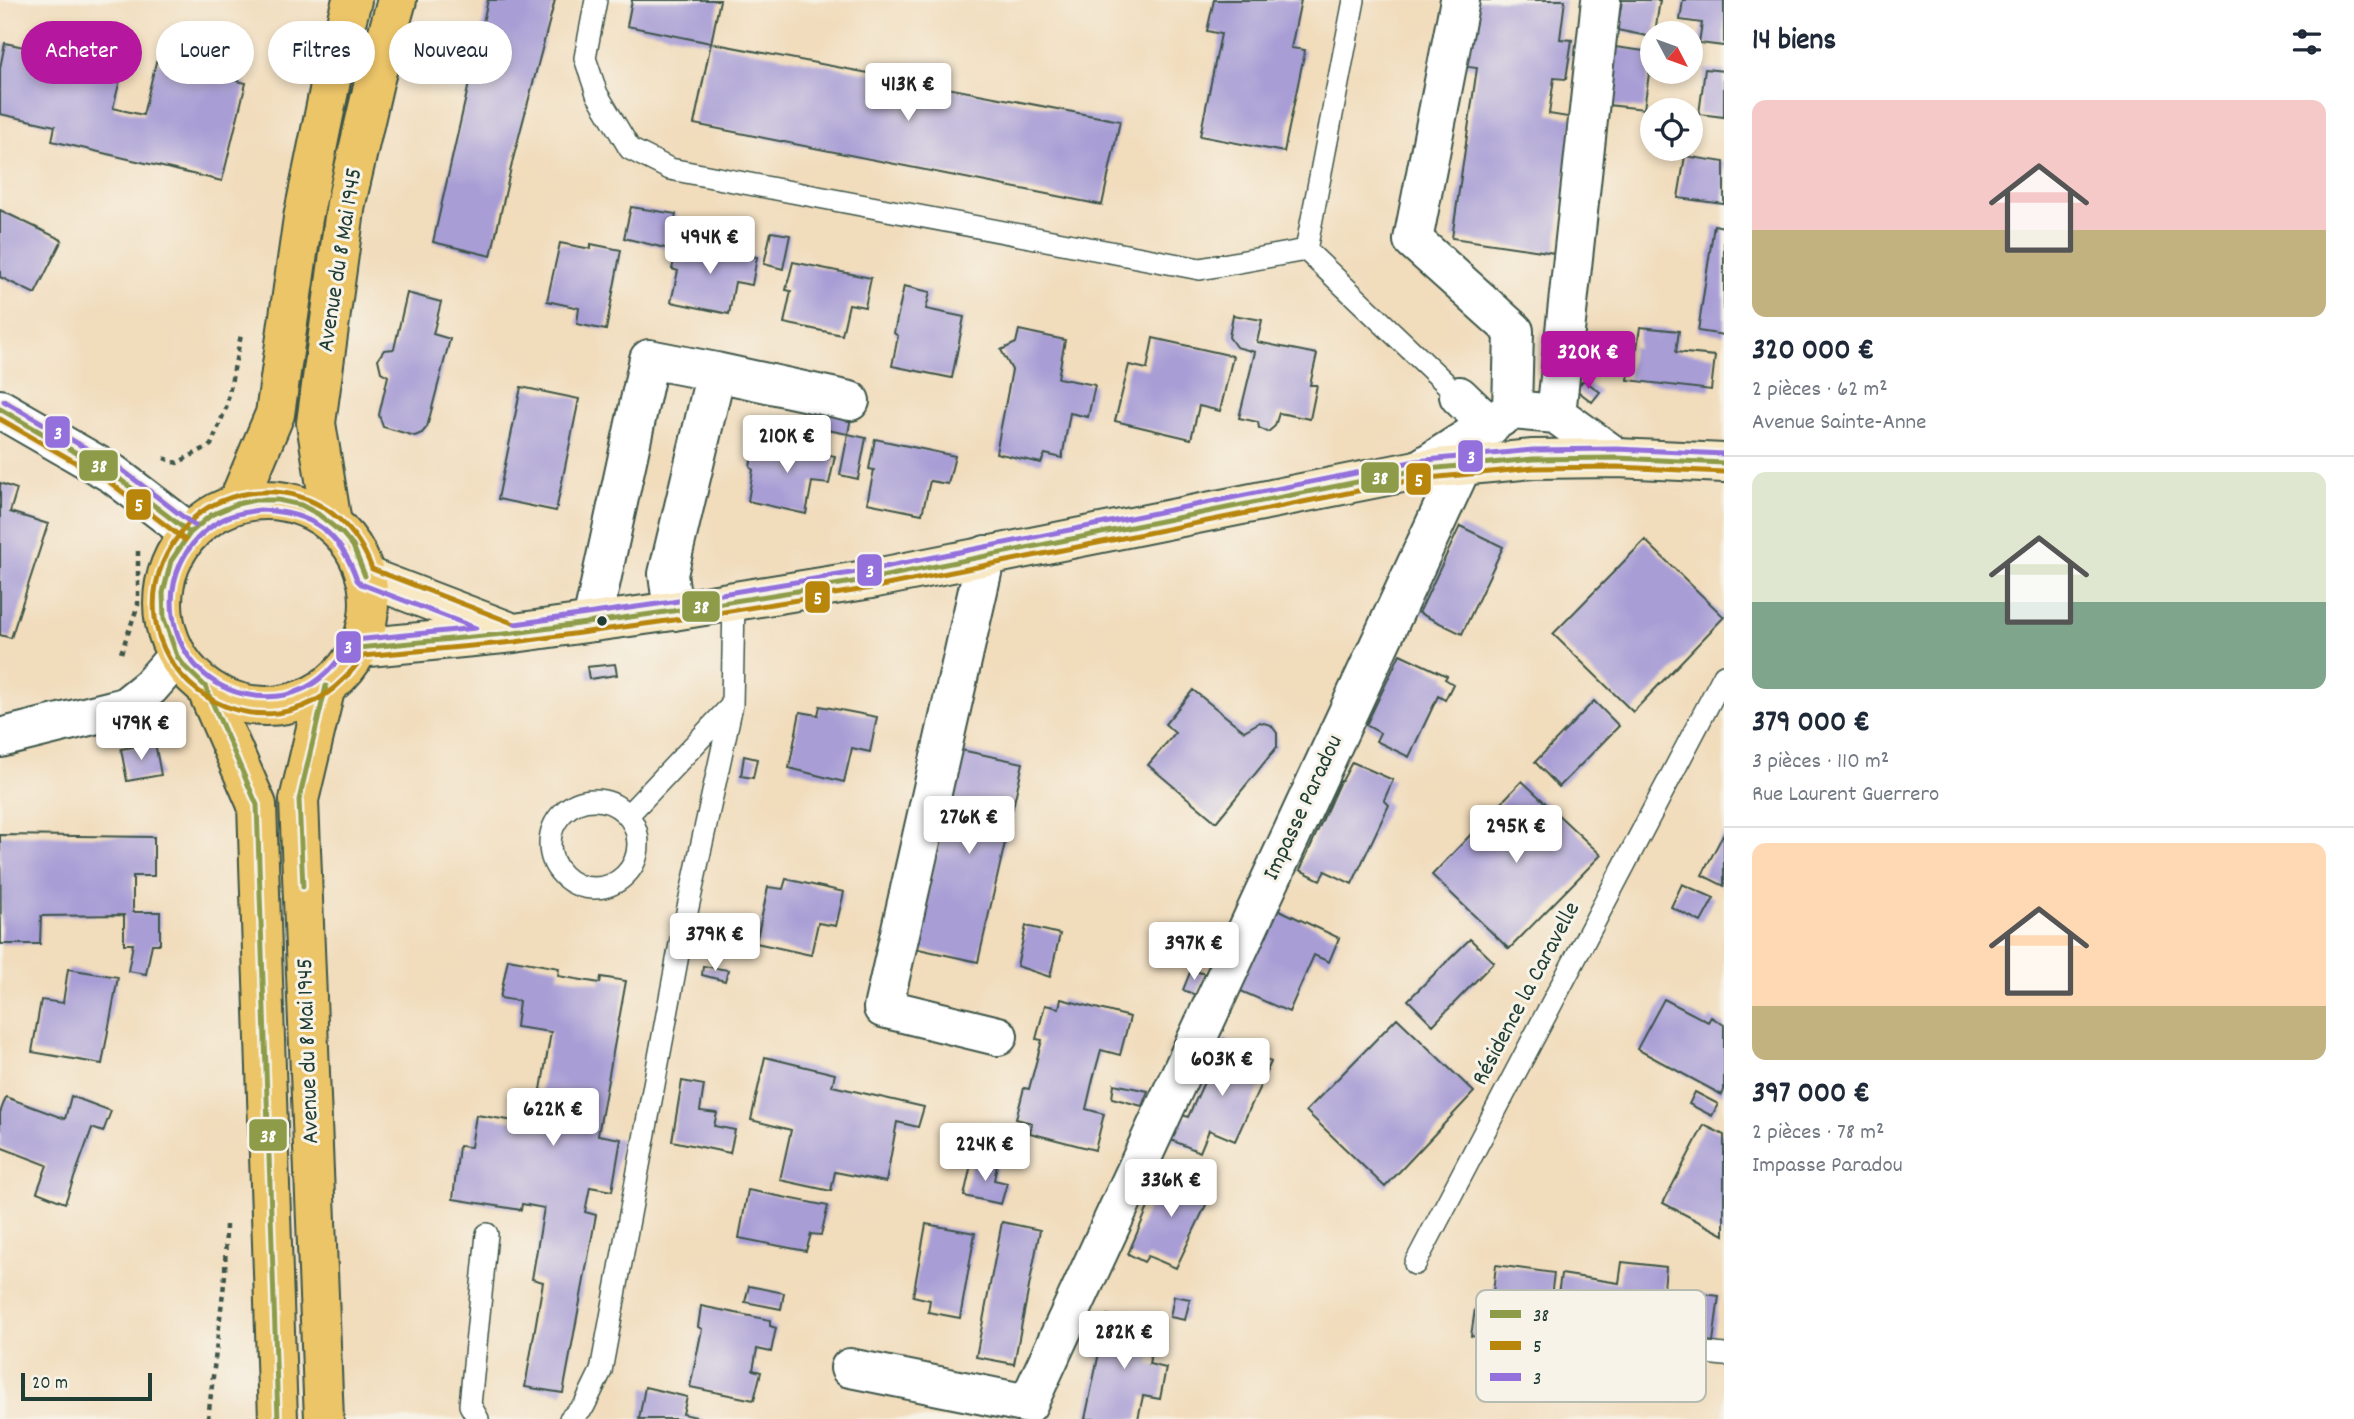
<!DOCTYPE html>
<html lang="fr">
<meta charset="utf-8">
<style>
:root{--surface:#fff;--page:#f6f6f7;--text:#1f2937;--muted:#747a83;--line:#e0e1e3;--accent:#b5179e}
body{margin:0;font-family:Dekko,sans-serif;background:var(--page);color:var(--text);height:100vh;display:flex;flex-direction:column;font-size:26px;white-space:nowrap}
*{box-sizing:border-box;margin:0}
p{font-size:23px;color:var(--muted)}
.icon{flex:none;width:38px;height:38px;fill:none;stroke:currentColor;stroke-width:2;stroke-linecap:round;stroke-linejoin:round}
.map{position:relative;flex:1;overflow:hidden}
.details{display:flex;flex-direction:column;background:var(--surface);width:630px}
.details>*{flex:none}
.top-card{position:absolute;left:21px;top:21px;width:665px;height:63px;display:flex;gap:14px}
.needle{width:46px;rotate:131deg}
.controls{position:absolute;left:1640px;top:21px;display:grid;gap:14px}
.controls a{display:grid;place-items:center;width:63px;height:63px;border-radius:50%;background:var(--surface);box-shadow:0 4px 10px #0003;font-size:35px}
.scale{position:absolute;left:21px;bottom:18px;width:131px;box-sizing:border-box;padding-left:7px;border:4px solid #1f3d34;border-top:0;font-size:19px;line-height:24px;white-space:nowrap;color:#1f3d34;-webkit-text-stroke:5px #f7f3e8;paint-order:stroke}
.price{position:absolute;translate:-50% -60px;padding:0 16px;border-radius:7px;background:#fff;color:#222;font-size:23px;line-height:46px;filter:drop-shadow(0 2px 4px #0008)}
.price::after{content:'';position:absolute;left:50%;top:42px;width:21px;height:16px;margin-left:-10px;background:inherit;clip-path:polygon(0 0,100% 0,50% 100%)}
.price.current{background:var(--accent);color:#fff}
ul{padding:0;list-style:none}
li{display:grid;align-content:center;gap:14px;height:371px;padding:0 28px}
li+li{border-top:2px solid var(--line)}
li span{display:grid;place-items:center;height:217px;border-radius:14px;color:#555}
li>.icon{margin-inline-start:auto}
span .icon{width:126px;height:126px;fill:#fffc;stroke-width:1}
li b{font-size:30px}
h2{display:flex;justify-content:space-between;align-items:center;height:84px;padding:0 28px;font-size:30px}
.tag{padding:0 24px;border-radius:32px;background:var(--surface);box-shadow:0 4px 10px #0003;font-size:24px;line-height:63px}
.tag.current{background:var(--accent);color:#fff}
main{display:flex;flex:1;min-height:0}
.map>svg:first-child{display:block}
</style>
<main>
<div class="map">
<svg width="1724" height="1419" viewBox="0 0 1724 1419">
<rect width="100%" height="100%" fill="#f7f3e8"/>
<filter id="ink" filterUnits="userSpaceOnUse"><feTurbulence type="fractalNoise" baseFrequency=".0143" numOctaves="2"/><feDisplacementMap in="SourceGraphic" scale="14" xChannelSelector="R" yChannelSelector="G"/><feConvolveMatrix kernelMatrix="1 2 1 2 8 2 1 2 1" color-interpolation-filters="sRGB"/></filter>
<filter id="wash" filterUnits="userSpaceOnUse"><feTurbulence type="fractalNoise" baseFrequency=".00686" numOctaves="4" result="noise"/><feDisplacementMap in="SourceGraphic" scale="28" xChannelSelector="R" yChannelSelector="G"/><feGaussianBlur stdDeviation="1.57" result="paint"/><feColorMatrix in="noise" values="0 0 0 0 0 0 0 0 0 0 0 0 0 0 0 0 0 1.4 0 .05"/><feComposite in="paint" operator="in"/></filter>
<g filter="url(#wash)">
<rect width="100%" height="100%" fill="#f1dcbb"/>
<g id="blocks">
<path fill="#a89ed5" d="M488,0H555L513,159L491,256L433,242Z
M632,0H720L711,43L627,26Z
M1214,0H1301L1291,48L1305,50L1284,152L1200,136L1221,34L1207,31Z
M1470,0H1565L1560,39L1572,40L1566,79L1554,78L1549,114L1574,118L1555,253L1452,238L1477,68L1460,66Z
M1622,0H1660L1655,33H1652V37L1617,30Z
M1683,0H1724V46L1699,43L1702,23L1680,20Z
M5,43L123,68L113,108L143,115L156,62L246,83L222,181L52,141L55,126L0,114V68Z
M711,43L1120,121L1102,205L694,124Z
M1615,47L1652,52L1644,109L1608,105Z
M1705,69L1724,71V117L1699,114Z
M1685,156L1724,162V204L1678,198Z
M631,207L676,214L669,249L624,238Z
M0,210L62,240L35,294L0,277Z
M1714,225L1724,227V335L1698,331Z
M771,232L790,235L783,269L764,264Z
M679,240L757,257L752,285L735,282L729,314L671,302L678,271L672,269Z
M560,243L591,249V244L621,250L606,330L577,324L579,308L547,301Z
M793,262L871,278L865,307L849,304L842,335L784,323L791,291L786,290Z
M904,286L930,292L926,309L964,317L952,378L892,366L898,336L894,333Z
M407,293L441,302L433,334L450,339L427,427L422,433L415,436L383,427L379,415L388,376L381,372L378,359L384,350L394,349Z
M1233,315L1262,320L1257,342L1317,354L1310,385H1317L1310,419L1279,413L1275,426L1268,432L1259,428L1258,422L1239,418L1255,352L1236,347L1229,337Z
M1640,327L1679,331L1676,352L1715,356L1711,390L1628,380L1632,347L1637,348Z
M1019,330L1065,340L1058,378L1095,385L1088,417L1070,413L1062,458L1045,454L1041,463L996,453L1012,370L1001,350L1016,343Z
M1153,338L1233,356L1220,411L1199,406L1191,439L1115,421L1129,365L1147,369Z
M1584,380L1600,392L1592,402L1575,389Z
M521,387L579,399L556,511L498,499Z
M816,405L852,411L848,434L812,427Z
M848,434L866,438L858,479L840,475Z
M875,439L955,456L948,484L930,481L922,514L867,503L874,470L869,469Z
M755,440L835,456L829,484L812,482L806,514L748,501L753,470L750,467Z
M0,483L17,489L10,512L48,524L11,638L0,635Z
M1460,526L1503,547L1462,634L1419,613Z
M1645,540L1724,617L1633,712L1553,634Z
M1400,654L1447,676L1445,679L1453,684L1445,700L1438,696L1409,757L1376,741L1380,733L1366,725Z
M615,664L617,675L589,679L587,667Z
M1193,690L1244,731L1260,722L1271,725L1277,733V747L1216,822L1148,765L1175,733L1165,724Z
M1594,701L1619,726L1559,787L1535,762Z
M820,706L877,717L870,752L852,748L844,782L789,768L800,712L818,715Z
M155,743L161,775L127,781L121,749Z
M961,750L1023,763L978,962L914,948Z
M744,756L757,759L753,778L741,776Z
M1352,762L1393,780L1384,800L1389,805L1352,884L1325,871L1320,880L1300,870L1340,781H1342Z
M1522,781L1601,855L1509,949L1432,875Z
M1724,833V886L1702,875Z
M0,835L154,837V876H133V912H160V944H152L146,974L128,971L133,944H124V915L41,916L40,944H1Z
M786,879L844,892L836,926L818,923L811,955L756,943L768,887L783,889Z
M1682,884L1714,898L1701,922L1671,907Z
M1271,906L1339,938L1329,962L1314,955L1289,1012L1234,988Z
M1026,926L1060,934L1050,977L1017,966Z
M1470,939L1494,962L1433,1025L1408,1000Z
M508,959L559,968L558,976L600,983L601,977L626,981L598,1135L621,1139L612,1191L590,1187L585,1212L596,1215L563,1393L525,1387L543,1282L532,1279L544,1208L522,1204L521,1210L453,1199L459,1146L471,1147L476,1115L535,1124L551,1032L516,1027L519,1001L500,998Z
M703,966L728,970L725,981L702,975Z
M68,969L118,977L102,1064L32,1052L41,1000L63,1003Z
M1191,970L1205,974L1196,995L1183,990Z
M1061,999L1130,1017L1120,1055L1101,1050L1093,1079L1086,1109L1104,1114L1095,1150L1030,1133L1032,1123L1016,1119L1024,1088L1029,1089L1042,1040L1036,1039L1045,1005L1059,1008Z
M1664,999L1708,1022L1711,1017L1724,1025V1090L1722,1095L1637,1049Z
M1397,1018L1474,1092L1385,1187L1306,1111Z
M1224,1039L1271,1062L1235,1141L1209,1130L1200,1152L1166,1138L1177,1113L1188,1117Z
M765,1057L835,1074L832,1086L924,1107L918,1127L897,1122L886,1182L835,1172L831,1191L780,1180L791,1130L751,1120Z
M682,1081L704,1085L700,1111L717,1113L714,1126L735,1130L730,1153L672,1141Z
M1114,1084L1148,1091L1142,1106L1112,1098Z
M1695,1092L1718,1104L1712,1116L1689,1104Z
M71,1096L111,1111L103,1132L92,1128L65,1203L37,1192L47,1165L0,1147V1113L6,1097L65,1119Z
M1704,1125L1724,1135V1235L1663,1203Z
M972,1160L997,1165L994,1180L1007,1183L1001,1204L964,1196Z
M1165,1168L1214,1188L1176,1268L1148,1256L1144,1262L1128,1254Z
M748,1190L828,1206L821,1235L811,1234L806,1251L739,1238Z
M1002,1222L1040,1230L1014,1364L976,1357Z
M926,1224L975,1233L960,1318L928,1312L930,1300L913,1296Z
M1622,1262L1666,1267L1664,1289L1719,1296L1713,1342L1657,1334L1661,1303L1617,1297L1612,1329L1554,1321L1561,1274L1619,1283Z
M1496,1265L1554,1273L1548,1321L1507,1316L1504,1341L1471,1336L1475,1309L1491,1311Z
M749,1286L784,1293L781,1309L745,1302Z
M1174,1296L1190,1299L1185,1320L1170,1317Z
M701,1306L770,1320V1326L776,1328L771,1352L757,1349L753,1370L761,1372L754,1400L690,1387L702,1329L698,1327Z
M1107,1315L1156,1325L1149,1364L1166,1368L1160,1399L1143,1396L1138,1419H1085Z
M645,1387L687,1397L683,1414L705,1419H639Z"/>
</g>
</g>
<g filter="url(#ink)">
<use href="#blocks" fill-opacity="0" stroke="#3e5548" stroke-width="2"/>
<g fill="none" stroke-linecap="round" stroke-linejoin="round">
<defs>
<path id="service" d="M596,0L585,58L597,94L630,149L670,169L1200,269L1306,250
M1306,250L1354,0
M1306,250L1459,396
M550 844a44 44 0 1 1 88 0a44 44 0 1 1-88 0Z
M628,815L732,705L734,601
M1415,1264L1724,675
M1537,1334L1724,1355
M478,1419L470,1405L487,1234
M570,1419L584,1406L601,1371L680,944L732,705"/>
<path id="minor" d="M1460,0L1413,240L1514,331L1512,410
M1459,396L1490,426
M1556,414L1601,0
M1423,467L1512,410L1556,414L1617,458
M986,555L883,1008L998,1036
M673,611L668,574L716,372L850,401
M592,622L649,359L716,372
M850,1368L1028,1404L1462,466"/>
<path id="tertiary" d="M0,409L113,474L190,533
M0,738L125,707L150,687L177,656"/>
<path id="secondary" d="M365,576L506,630
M358,648L514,633L673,611L871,579L1417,470L1533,459L1617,458L1724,463"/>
<path id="primary" d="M163 603a103 103 0 1 1 206 0a103 103 0 1 1-206 0Z
M237,504L275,414L303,218L333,71L352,0
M332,523L316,423L346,203L374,82L397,0
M205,686L257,805L278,1419
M324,1419L299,800L326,686"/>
</defs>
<use href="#service" stroke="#3e5548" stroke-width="24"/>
<use href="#minor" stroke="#3e5548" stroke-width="42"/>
<use href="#tertiary" stroke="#3e5548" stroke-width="42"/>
<use href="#secondary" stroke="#3e5548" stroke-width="42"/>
<use href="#primary" stroke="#3e5548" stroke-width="42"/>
<path stroke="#3e5548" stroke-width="4.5" stroke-dasharray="5 5" stroke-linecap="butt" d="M164,458L177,463L211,445L226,408L241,335
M121,653L138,605V546
M208,1419L225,1275L226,1224"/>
<use href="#service" stroke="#fff" stroke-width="21"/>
<use href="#minor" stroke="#fff" stroke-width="38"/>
<use href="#tertiary" stroke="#fff" stroke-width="38"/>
<use href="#secondary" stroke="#f8e8c3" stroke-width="38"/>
<use href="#primary" stroke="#edc569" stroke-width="38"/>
<defs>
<path id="bus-1" d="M0,409L113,474L190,533
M358,648L514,633L673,611L871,579L1417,470L1533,459L1617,458L1724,463
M303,887L299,800L326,686
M278,1419L257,805L205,686L185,667L177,656L164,619L163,593L171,561L190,533L211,515L237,504L255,500H278L301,505L318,514L343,534L353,546L365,576"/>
<path id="bus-2" d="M0,419L108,481L185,540
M515,624L372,569C358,530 327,500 284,493C250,488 209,499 187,525C79,649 264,798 363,656L515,642
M515,642L674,620L872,588L1418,479L1533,468L1617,467L1724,472"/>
<path id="bus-3" d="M4,401L117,466L195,526
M260,510C312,512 340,532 357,580L361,584L476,628L355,640C349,644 346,651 341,656C331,670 317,683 301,690C283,698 262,698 243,694C161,673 146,563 220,521C232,514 246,512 260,510Z
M515,624L672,602L869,570L1416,461L1533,450L1617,449L1724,454"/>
</defs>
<use href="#bus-1" stroke="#f7f3e8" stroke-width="10"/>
<use href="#bus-2" stroke="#f7f3e8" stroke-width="10"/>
<use href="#bus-3" stroke="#f7f3e8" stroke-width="10"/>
<use href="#bus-1" stroke="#8e9c4a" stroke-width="5"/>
<use href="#bus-2" stroke="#b8860b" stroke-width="5"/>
<use href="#bus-3" stroke="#9370db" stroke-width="5"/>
</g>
</g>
<circle fill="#1f3d34" stroke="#f7f3e8" stroke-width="2.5" cx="602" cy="621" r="6"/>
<g text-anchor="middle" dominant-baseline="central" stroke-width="6" stroke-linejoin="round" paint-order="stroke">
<g font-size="24" fill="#1f3d34" stroke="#f7f3e8">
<text transform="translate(341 260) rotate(-81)">Avenue du 8 Mai 1945</text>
<text transform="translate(1304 808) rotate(-65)">Impasse Paradou</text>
<text transform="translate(1527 994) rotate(-62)">Résidence la Caravelle</text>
<text transform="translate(309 1051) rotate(-92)">Avenue du 8 Mai 1945</text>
</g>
</g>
<rect x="1476" y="1290" width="230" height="112" rx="10" fill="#f7f3e8" stroke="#b6bcb2" stroke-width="2"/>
<rect x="1490" y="1310" width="31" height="8" fill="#8e9c4a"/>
<rect x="1490" y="1341" width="31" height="9" fill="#b8860b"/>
<rect x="1490" y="1373" width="31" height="8" fill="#9370db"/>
<g font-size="19" fill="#1f3d34">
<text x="1533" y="1321">38</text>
<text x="1533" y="1352">5</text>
<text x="1533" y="1384">3</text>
</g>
<g stroke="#f7f3e8" stroke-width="2.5">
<rect x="44" y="415" width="27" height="34" rx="7" fill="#9370db"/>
<rect x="1457" y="439" width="27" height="34" rx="7" fill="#9370db"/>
<rect x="78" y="449" width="41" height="33" rx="7" fill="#8e9c4a"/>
<rect x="1360" y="461" width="40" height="33" rx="7" fill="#8e9c4a"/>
<rect x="1405" y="462" width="27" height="34" rx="7" fill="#b8860b"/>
<rect x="125" y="488" width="27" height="33" rx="7" fill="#b8860b"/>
<rect x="856" y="553" width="27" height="34" rx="7" fill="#9370db"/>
<rect x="804" y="580" width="27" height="34" rx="7" fill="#b8860b"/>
<rect x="681" y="590" width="40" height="33" rx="7" fill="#8e9c4a"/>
<rect x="335" y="630" width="27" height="34" rx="7" fill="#9370db"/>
<rect x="248" y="1118" width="40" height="34" rx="7" fill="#8e9c4a"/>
</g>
<g font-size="19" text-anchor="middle" font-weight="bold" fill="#fff">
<text x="58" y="439">3</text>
<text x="1471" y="463">3</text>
<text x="99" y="472">38</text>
<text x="1380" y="484">38</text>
<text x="1419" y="486">5</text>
<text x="139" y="511">5</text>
<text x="870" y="577">3</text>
<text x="818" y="604">5</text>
<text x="701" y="613">38</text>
<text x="348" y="653">3</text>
<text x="268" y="1142">38</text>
</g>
</svg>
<div class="controls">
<a><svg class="needle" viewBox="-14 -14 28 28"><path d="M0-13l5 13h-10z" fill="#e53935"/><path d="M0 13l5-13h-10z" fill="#747a83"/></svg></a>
<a><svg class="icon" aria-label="locate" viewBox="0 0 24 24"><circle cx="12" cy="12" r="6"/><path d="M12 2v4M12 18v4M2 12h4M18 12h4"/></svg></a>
</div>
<div class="scale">20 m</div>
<b class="price" style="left:908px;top:123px">413K €</b>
<b class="price" style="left:710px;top:276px">494K €</b>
<b class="price current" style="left:1588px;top:391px">320K €</b>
<b class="price" style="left:787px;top:475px">210K €</b>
<b class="price" style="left:141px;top:762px">479K €</b>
<b class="price" style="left:969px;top:856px">276K €</b>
<b class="price" style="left:1516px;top:865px">295K €</b>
<b class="price" style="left:715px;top:973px">379K €</b>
<b class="price" style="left:1194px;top:982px">397K €</b>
<b class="price" style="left:1222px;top:1098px">603K €</b>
<b class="price" style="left:553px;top:1148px">622K €</b>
<b class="price" style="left:985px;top:1183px">224K €</b>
<b class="price" style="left:1171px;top:1219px">336K €</b>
<b class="price" style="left:1124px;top:1371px">282K €</b>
<div class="top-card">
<a class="tag current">Acheter</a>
<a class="tag">Louer</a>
<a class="tag">Filtres</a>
<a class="tag">Nouveau</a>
</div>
</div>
<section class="details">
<h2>14 biens<svg class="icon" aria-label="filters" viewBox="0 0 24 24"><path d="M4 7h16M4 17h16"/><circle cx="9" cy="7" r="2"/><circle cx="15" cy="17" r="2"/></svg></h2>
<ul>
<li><span style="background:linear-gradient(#f6c9c9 60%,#c2b280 0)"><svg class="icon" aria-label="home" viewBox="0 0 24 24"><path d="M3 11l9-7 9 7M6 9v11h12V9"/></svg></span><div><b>320 000 €</b><p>2 pièces · 62 m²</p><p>Avenue Sainte-Anne</p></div></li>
<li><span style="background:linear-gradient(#dfe7d0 60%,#7fa58c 0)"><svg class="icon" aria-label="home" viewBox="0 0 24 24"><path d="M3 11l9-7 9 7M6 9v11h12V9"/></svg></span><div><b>379 000 €</b><p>3 pièces · 110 m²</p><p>Rue Laurent Guerrero</p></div></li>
<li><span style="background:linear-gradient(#ffd9b3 75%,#c2b280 0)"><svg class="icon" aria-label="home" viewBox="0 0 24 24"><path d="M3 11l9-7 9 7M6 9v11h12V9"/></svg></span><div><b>397 000 €</b><p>2 pièces · 78 m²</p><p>Impasse Paradou</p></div></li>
</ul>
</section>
</main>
